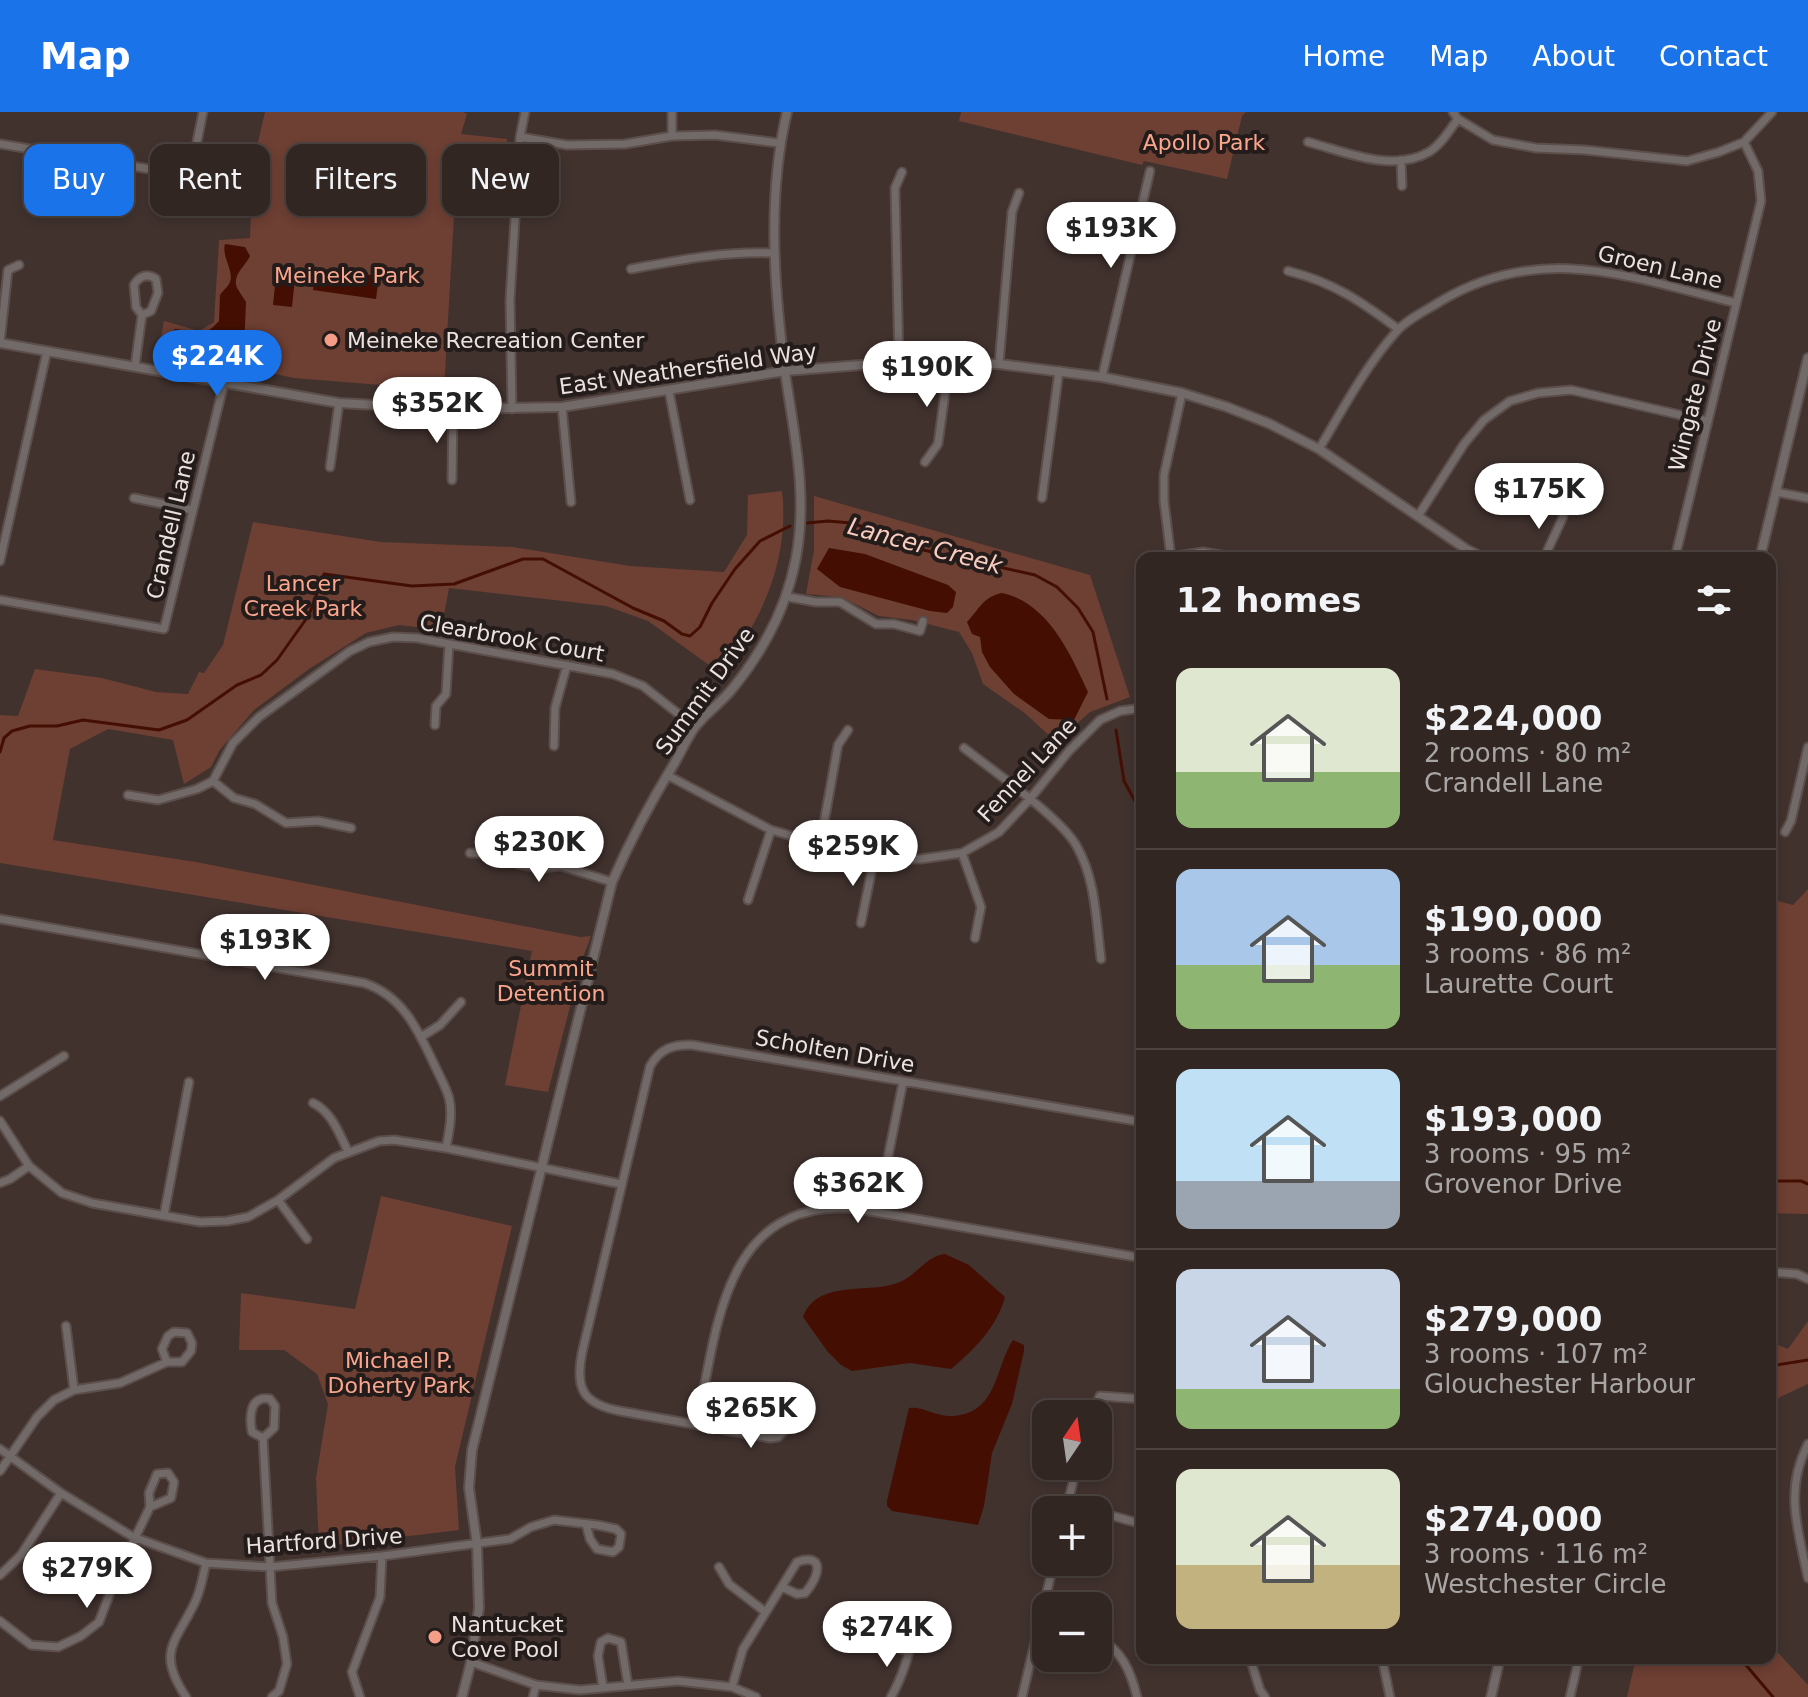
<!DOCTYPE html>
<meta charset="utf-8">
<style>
:root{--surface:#312622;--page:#3d322f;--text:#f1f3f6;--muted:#a8a5a5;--line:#4c4340;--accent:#1a73e8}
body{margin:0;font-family:"DejaVu Sans",sans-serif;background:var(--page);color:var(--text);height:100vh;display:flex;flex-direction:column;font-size:30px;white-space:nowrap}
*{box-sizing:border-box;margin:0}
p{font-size:26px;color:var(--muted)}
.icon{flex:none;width:44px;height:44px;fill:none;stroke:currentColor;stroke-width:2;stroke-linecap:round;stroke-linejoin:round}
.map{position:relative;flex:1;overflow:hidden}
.side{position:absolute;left:1136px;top:440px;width:640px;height:1112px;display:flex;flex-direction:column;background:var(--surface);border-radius:16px;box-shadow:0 4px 12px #0003,0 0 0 2px var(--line)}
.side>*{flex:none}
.guide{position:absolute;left:24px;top:32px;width:760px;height:72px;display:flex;gap:16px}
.needle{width:52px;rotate:13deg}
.buttons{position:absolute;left:1032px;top:1288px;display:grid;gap:16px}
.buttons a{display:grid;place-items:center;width:80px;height:80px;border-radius:16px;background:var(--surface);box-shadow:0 4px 12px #0003,0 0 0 2px var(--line);font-size:40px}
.price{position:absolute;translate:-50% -68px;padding:0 18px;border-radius:28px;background:#fff;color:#222;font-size:26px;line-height:52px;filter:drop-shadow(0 2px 4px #0008)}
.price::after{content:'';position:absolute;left:50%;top:48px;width:24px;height:18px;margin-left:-12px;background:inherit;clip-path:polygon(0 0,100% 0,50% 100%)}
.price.active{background:var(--accent);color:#fff}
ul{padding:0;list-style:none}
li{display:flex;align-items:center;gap:24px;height:200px;padding:0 40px}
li+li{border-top:2px solid var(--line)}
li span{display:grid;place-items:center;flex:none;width:224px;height:160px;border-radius:16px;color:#555}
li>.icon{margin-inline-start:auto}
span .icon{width:96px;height:96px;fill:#fffc;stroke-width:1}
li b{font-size:34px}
h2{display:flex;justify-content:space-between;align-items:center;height:96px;padding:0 40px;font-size:34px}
.tag{padding:0 28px;border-radius:16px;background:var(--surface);box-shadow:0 4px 12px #0003,0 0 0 2px var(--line);font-size:28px;line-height:72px}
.tag.active{background:var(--accent);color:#fff}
header{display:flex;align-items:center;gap:48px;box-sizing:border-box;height:112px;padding:0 40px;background:var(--accent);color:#fff}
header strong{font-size:38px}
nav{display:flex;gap:44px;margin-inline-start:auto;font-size:28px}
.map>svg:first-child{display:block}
</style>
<header>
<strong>Map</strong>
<nav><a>Home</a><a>Map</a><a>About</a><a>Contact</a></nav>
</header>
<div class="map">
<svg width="1808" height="1585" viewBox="0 0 1808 1585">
<rect width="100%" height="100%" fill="#41322e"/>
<path fill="#6e3f33" d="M265,0H463L467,2L461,22L507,27V56L457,51L444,278L294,266L159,237L164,209L199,219L214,210L219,128L250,126L253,51Z
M961,0H1246L1242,4L1227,67L1144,49L1142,53L959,9Z
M782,379C790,447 762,510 720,561L648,509L606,494L449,476L441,518L399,513L366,521L309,557L254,598L219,639L211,655L184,672L173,628L108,617L70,637L53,728L196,750L580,825L591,824L582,848L548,980L505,973L532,839L0,751V603L18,604L35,557L102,566L156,580L188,582L199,560L204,561L223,533L253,410L381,430L513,435L630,454L724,460L747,423L748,383Z
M814,384L1090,463L1130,585L1090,600L1056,630L1026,602L983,572L972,541L959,520L912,508L879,504L841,485L806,482L814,438Z
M1808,777V1102L1770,1101V787L1793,793Z
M381,1084L512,1114L455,1355L459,1418L319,1435L316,1366L328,1292L317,1262L284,1238H239L241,1181L355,1197Z
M1808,1209V1272L1780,1285L1770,1293V1230L1788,1237Z
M1770,1532L1808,1573V1585H1627L1636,1546H1770Z"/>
<path fill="#440f02" d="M225,132L245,135L250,144C245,155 229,165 239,179C241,183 244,186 246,190L244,237L241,242L234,245L202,231L177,235L168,233L166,224L175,217C197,219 201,229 219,209L220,183C222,179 227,176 229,172C236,161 221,145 225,132Z
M316,156L379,164L376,187L313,178Z
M276,164L295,166L292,195L273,193Z
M829,436L865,442L948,473L956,480L953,495L947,501L930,499L840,475L817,457Z
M1002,481C1048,491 1070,541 1088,580L1074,608L1049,607L1014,582L990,555L982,540L980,525L972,522L967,510C980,496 983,485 1002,481Z
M945,1142L969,1153L1005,1185C997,1215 974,1238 951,1257L910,1251L852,1259L841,1253L828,1240L803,1205C819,1164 873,1185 904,1168C918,1160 929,1143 945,1142Z
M1013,1228L1024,1233V1239L1012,1292L992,1341L984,1394L978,1413L892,1399L887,1394V1389L909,1296C923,1294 937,1305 952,1304C998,1302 995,1255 1013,1228Z"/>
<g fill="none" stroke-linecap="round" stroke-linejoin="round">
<path stroke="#440f02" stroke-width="3" d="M807,411L828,409L851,411L879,420L901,433L1035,463L1057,475L1078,496L1093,520L1107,587
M1116,618L1124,669L1142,702
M0,640L4,626L12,619L30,614H57L83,608L159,618L187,608L237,573L261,563L277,548L309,503L324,462L412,474L454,472L523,447H543L633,496L664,509L682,522L690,524L700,515L712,491L735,457L760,429L790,414
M1770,1069H1801L1808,1072
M1770,1254L1808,1248
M1740,1546L1773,1585"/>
<defs>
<path id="minor" d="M1453,0L1458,7L1493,28L1536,36L1585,38L1687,49L1719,40L1744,30
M672,24V0
M520,25L567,33L625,32L672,24L715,23L779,31
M1308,30C1346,40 1392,61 1429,40C1441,33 1450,17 1458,7
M0,32L167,60H191L203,0
M1401,48L1402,74
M631,157C679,148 724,139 773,141
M1288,159C1333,170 1362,190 1398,217
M0,231L8,158L19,153
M899,250L895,76L902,60
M999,252L1012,100L1019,81
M135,254L142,203L136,195L134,173C139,164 147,161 156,167L158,181L151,199L142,203
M1102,265L1150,59
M669,279L690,388
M562,295L571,390
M512,297L510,188L520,25L525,0
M1319,337C1343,297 1365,255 1396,220C1407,207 1427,198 1441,189C1542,129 1633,166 1736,191
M925,350L938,332L949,252
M330,355L339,291
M452,368L453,297
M1776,380L1808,386
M134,386L192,398
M1042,386L1059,259
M1418,404L1464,332L1484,308L1510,289L1538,281L1571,278L1707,309
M1170,445L1203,440L1238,446
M1171,446L1164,389V363L1182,281
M1461,446L1466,437
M1544,446L1563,405
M1675,446L1761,89L1758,59L1744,30L1772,0
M0,449L47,239
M788,485L816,490H840L876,512H894L920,519L923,509
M0,488L164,517L224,271
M435,613L436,594L446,582L449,532
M554,634L555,596L567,553
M964,636C992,658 1060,705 1076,733C1096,767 1096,809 1101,847
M667,663L771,718L874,747H921L962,741L999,720L1029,688L1069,639L1100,608L1120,599L1142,596
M213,669L234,686L255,692L286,711L318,709L351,716
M128,683L158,688L197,677L213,669L233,631L259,605L350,539L369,530L393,525L417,526L613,562L643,574L695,615
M1785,720L1791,709L1808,635
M820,733L838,633L848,618
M470,741L498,742L518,752L540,756L561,754L612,770
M962,741L981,795L975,826
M748,788L771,718
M0,807L364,871C403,884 418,918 434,952C439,963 446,975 449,986C453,1002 449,1020 446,1036
M861,811L874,747
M421,925L440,913L461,890
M0,984L64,944
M313,991C332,1000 339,1022 348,1039
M0,1009L29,1054L62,1081L92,1091L200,1110L227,1109L248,1105L278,1088L334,1046L379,1029L394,1028L446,1036L621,1072
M0,1071L10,1067L29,1054
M278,1088L307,1127
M877,1100L903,970
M164,1103L189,970
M1770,1160L1797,1162L1808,1167
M66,1214L74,1278
M1092,1302L1100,1284L1142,1287
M697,1313C717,1215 724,1084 858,1097L1142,1146
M788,1315L778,1325L770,1326L620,1299C583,1292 575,1277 582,1241L650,954C660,937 673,932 692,933L1142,1010
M263,1326L274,1316L275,1294L270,1287C250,1283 249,1304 252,1320L263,1326L272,1491L283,1525L287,1552L279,1579L272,1585
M1808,1332C1784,1378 1798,1418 1808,1466
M0,1337L61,1381L133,1425L206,1451L270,1455L382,1444L510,1427L531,1415L554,1408L597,1413L616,1417L621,1422L619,1435L613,1440L597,1437L590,1427L586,1412
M0,1359L37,1305L54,1288L74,1278L120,1271L167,1250H182L191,1239L192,1231L187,1221L174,1220L168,1224L162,1237L167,1250
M1067,1394L1087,1398
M1066,1398L1077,1354
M1098,1400L1142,1412
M719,1455L729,1472L764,1499
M0,1463L21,1443L61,1381
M0,1509L31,1533L58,1535L81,1524L99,1510L116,1465L150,1395L149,1381L157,1362L168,1361L174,1370L171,1386L150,1395
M1098,1526C1122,1538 1131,1560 1137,1585
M1250,1546L1260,1578L1265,1585
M1382,1546L1390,1585
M471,1550L536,1573L580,1578L678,1569L732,1575L756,1585
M603,1575L598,1544L601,1530L608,1526L621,1530L628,1573
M732,1575L743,1537L797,1450C827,1440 818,1467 805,1481L797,1482L782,1475
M186,1585C155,1538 177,1530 196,1488C201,1477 203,1463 206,1451
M360,1585L352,1560L380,1485L382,1444
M533,1585L536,1573
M891,1585C903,1564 911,1536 915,1512L906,1503L898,1504C889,1513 887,1522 892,1534L907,1539
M1022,1585L1054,1450
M1570,1585L1579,1546"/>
<path id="tertiary" d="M0,231L339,291L453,297L562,295L785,259L899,250L999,252L1102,265L1182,281L1227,295L1270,312L1319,337L1466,437L1484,446
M1760,446L1808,246
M462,1585L471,1550L479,1496L477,1432L469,1376L472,1338L612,770C630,729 650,691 674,652C681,640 687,626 695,615C706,601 722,590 733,576C764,538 787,494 796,446C808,383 794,322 785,260C774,175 767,84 787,0
M1491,1585L1500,1546"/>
</defs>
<use href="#minor" stroke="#5c4e4a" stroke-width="11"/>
<use href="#tertiary" stroke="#5c4e4a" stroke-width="12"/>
<use href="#minor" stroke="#726a68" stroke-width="7"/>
<use href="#tertiary" stroke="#726a68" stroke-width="8"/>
</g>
<g fill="#f49e87" stroke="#231c1a" stroke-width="3">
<circle cx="331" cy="228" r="8"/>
<circle cx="435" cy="1525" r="8"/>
</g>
<g text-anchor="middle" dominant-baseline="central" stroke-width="8" stroke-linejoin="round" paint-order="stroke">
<g font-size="22" fill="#fba58d" stroke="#231c1a">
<text x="1204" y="30">Apollo Park</text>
<text x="347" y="163">Meineke Park</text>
<text x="303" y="471">Lancer<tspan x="303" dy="25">Creek Park</tspan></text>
<text x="551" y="856">Summit<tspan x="551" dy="25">Detention</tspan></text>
<text x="399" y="1248">Michael P.<tspan x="399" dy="25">Doherty Park</tspan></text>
</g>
<g font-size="22" fill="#ebe1de" stroke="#231c1a">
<text transform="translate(1660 155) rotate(13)">Groen Lane</text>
<text transform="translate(688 257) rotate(-8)">East Weathersfield Way</text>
<text transform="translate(1695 283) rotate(-76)">Wingate Drive</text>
<text transform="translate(171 413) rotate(-77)">Crandell Lane</text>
<text transform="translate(512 526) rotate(10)">Clearbrook Court</text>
<text transform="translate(705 579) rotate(-54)">Summit Drive</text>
<text transform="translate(1027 658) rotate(-47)">Fennel Lane</text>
<text transform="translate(835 939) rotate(10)">Scholten Drive</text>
<text transform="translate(324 1429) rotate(-4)">Hartford Drive</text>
</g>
<g font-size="22" fill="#ebe1de" stroke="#231c1a" text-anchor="start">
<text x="347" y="228">Meineke Recreation Center</text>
<text x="451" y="1512">Nantucket<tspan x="451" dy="25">Cove Pool</tspan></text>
</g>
<g font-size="24" font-style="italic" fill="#f9ccc0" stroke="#231c1a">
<text transform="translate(925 434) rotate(15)">Lancer Creek</text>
</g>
</g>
</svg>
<div class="buttons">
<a><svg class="needle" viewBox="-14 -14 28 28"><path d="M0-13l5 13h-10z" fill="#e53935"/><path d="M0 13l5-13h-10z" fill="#a8a5a5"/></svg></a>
<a>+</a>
<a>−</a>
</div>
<b class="price" style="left:1111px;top:158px">$193K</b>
<b class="price active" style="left:217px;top:286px">$224K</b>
<b class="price" style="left:927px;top:297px">$190K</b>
<b class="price" style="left:437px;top:333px">$352K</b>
<b class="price" style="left:1539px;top:419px">$175K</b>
<b class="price" style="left:539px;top:772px">$230K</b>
<b class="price" style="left:853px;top:776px">$259K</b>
<b class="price" style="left:265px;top:870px">$193K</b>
<b class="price" style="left:858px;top:1113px">$362K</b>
<b class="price" style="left:751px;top:1338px">$265K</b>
<b class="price" style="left:87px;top:1498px">$279K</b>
<b class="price" style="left:887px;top:1557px">$274K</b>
<div class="guide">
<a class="tag active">Buy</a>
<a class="tag">Rent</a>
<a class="tag">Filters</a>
<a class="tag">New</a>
</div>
<section class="side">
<h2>12 homes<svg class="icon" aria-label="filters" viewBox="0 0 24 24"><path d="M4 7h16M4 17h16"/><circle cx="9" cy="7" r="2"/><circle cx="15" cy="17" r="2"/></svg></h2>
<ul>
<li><span style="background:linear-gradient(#dfe7d0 65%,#8fb573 0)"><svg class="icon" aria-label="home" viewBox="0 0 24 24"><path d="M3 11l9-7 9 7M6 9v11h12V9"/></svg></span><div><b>$224,000</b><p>2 rooms · 80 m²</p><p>Crandell Lane</p></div></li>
<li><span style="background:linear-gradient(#a9c7e8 60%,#8fb573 0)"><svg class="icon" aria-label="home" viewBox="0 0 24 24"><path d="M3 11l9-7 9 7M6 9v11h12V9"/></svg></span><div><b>$190,000</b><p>3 rooms · 86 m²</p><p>Laurette Court</p></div></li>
<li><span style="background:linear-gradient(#bfe0f5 70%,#9aa5b1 0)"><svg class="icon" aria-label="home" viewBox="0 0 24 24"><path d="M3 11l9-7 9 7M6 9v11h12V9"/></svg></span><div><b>$193,000</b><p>3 rooms · 95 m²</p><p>Grovenor Drive</p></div></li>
<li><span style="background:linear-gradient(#c9d6e8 75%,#8fb573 0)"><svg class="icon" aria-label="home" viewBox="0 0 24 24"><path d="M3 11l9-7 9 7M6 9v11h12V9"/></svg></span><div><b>$279,000</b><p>3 rooms · 107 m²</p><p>Glouchester Harbour</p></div></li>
<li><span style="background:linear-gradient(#dfe7d0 60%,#c2b280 0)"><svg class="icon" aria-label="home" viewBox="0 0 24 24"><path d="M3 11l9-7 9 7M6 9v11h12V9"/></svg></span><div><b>$274,000</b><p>3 rooms · 116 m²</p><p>Westchester Circle</p></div></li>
</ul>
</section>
</div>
